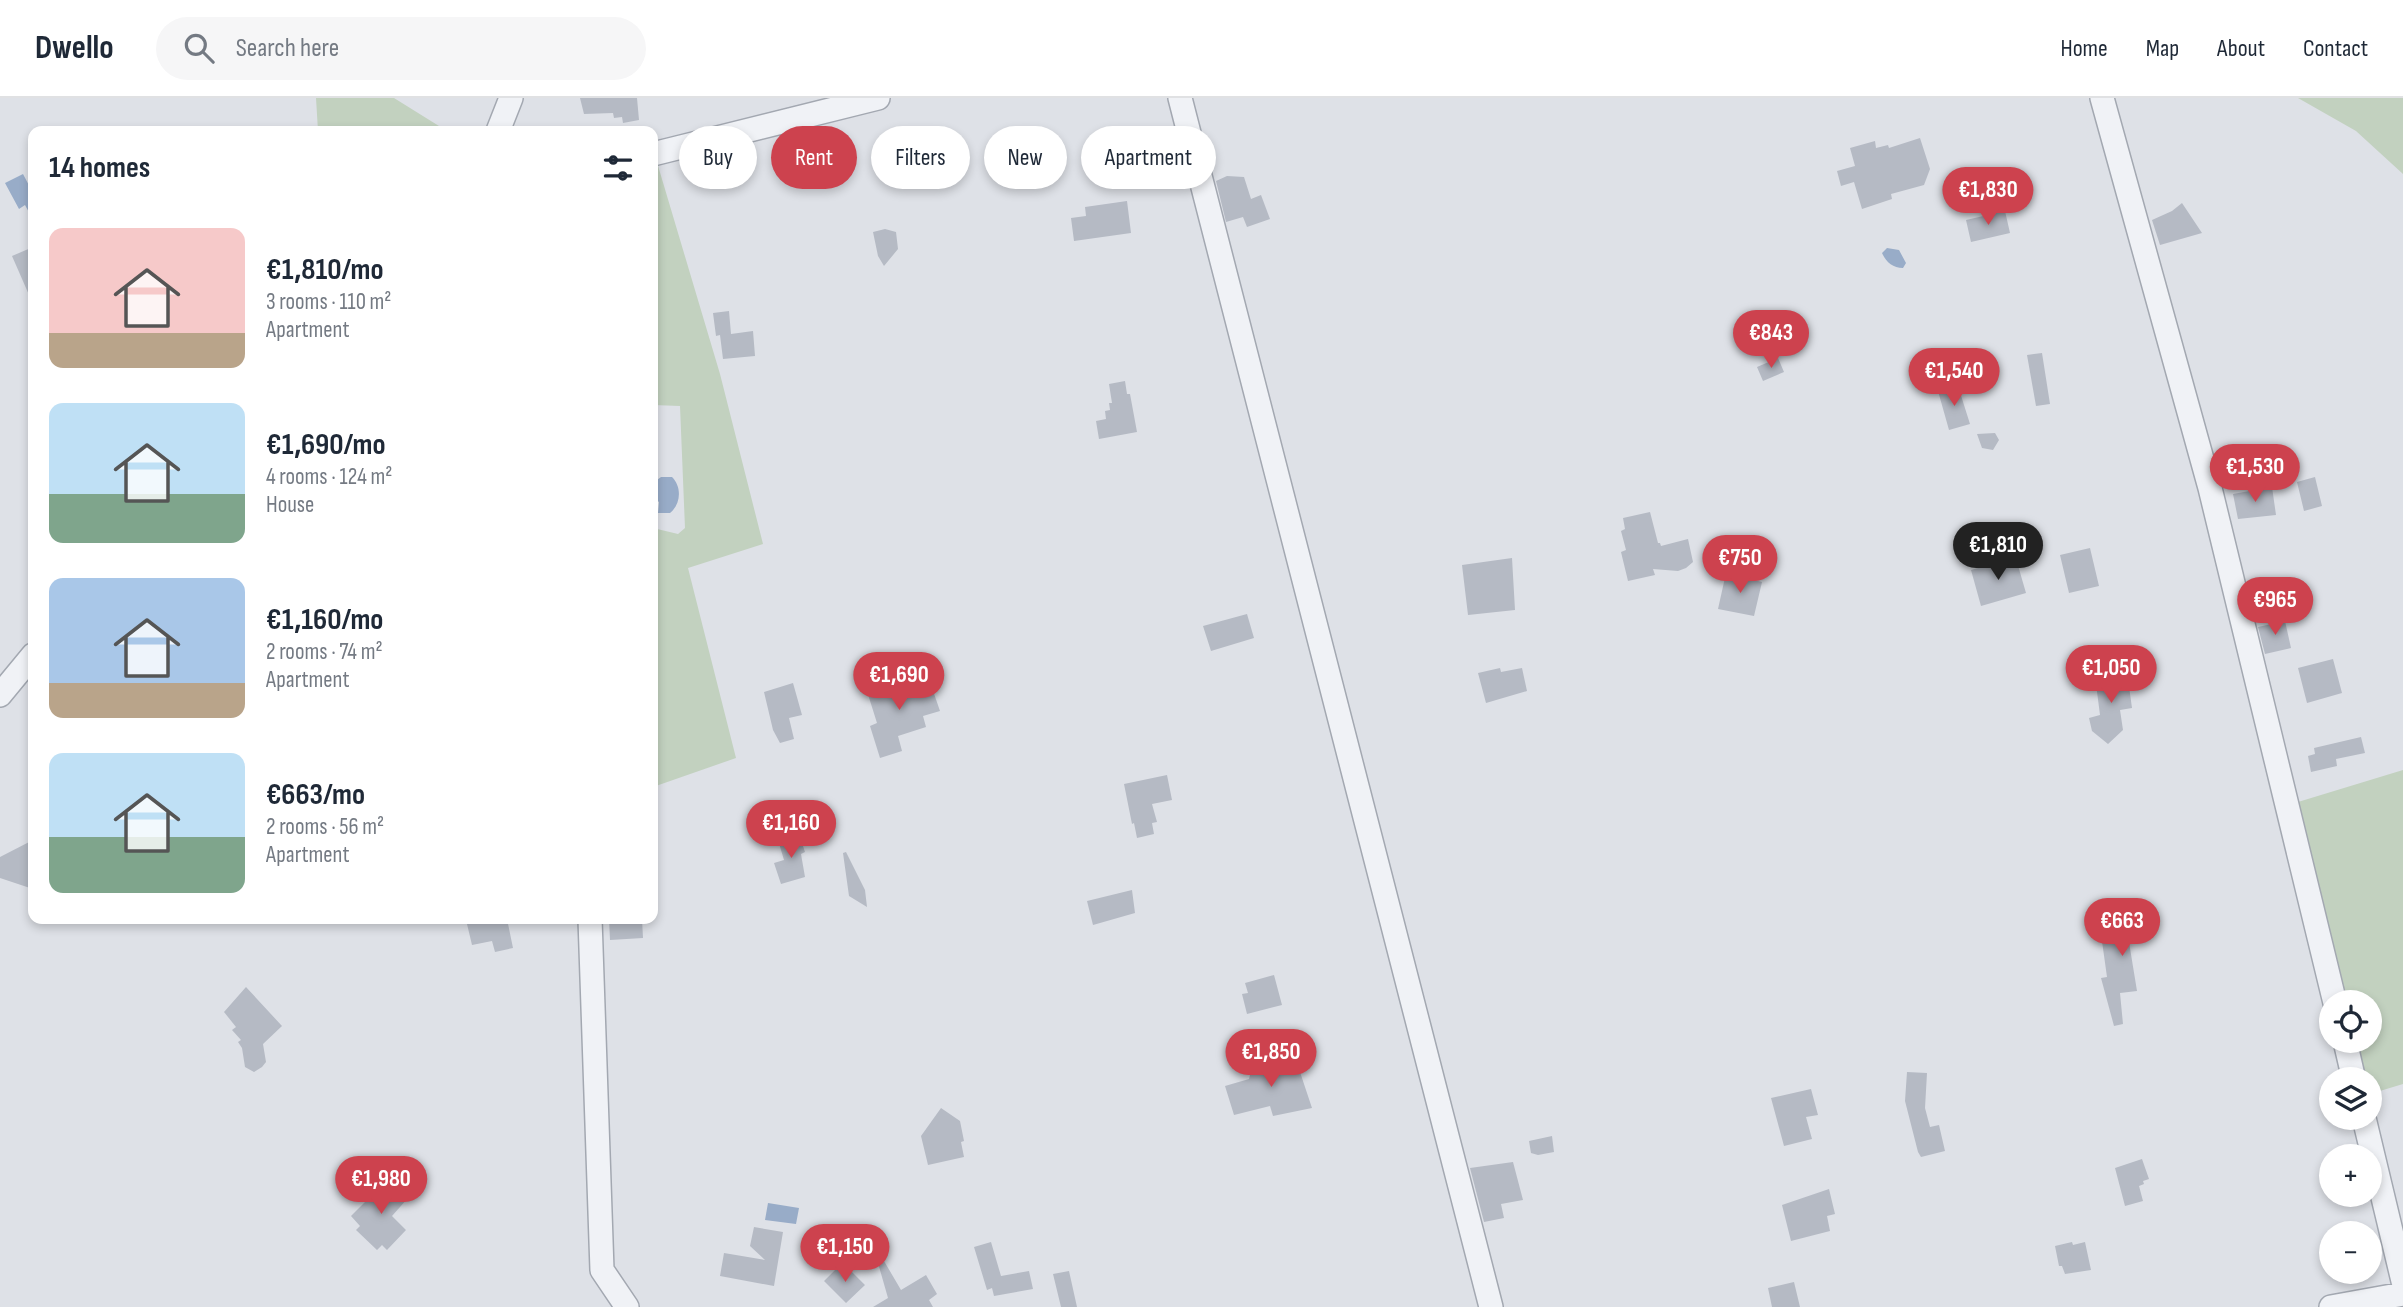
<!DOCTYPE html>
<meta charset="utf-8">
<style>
:root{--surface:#fff;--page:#f6f6f7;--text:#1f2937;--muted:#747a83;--line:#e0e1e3;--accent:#cd424e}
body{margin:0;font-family:"Sofia Sans Condensed",sans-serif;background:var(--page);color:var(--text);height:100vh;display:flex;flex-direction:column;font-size:26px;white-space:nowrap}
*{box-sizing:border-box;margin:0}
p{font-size:23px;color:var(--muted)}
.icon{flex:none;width:38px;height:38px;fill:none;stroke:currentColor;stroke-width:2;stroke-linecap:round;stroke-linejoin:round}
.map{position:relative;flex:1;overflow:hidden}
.sheet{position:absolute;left:28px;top:28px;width:630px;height:798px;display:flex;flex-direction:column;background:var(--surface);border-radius:14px;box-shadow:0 4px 10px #0003}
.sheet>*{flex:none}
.banner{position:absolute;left:679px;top:28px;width:665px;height:63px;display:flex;gap:14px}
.fabs{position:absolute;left:2319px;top:892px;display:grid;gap:14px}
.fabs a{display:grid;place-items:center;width:63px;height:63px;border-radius:50%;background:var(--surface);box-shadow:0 4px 10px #0003;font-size:35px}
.price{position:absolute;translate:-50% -60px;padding:0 16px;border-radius:24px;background:var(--accent);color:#fff;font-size:23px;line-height:46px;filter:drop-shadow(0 2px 4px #0008)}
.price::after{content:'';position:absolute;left:50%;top:42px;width:21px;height:16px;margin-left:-10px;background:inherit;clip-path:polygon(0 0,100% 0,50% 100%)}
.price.active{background:#222;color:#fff}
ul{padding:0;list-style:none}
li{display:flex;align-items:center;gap:21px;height:175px;padding:0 21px}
li span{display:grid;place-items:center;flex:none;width:196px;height:140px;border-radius:14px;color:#555}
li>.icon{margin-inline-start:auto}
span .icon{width:84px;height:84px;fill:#fffc;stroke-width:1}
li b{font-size:30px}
h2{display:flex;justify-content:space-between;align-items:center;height:84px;padding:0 21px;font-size:30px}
.pill{padding:0 24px;border-radius:32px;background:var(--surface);box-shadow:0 4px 10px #0003;font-size:24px;line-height:63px}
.pill.active{background:var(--accent);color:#fff}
header{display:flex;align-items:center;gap:42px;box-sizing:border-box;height:98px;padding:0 35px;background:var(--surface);border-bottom:2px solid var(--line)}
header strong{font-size:33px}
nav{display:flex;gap:38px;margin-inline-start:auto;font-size:24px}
.search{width:490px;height:63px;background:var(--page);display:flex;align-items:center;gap:18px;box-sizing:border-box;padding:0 24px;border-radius:38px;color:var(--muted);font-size:26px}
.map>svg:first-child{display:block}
</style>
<header>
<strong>Dwello</strong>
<div class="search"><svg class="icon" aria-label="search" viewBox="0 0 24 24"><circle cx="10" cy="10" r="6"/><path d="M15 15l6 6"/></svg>Search here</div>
<nav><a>Home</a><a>Map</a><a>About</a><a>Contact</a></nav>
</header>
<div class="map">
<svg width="2403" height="1209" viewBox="0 0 2403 1209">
<rect width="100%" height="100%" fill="#dee1e7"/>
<path fill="#c2d1bf" d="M316,0H394L447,33H318Z
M2298,0H2403V76L2356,33Z
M656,61L720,276L763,446L688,470L736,660L653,689V430L678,436L685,430L680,308L653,307V62Z
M2403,672V986L2370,996V982H2366L2357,943H2370V905H2348L2309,758L2298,704Z"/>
<path fill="#98acc8" d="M23,76L33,95V116L31,118L25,107L19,111L5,85Z
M1887,150L1899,152L1906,165L1903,170C1893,170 1886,164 1882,155Z
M661,379H672C682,389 681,406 670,415H658L659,404L653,399V385Z
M768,1105L799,1110L796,1126L765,1122Z"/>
<path fill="#b5bac4" d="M580,0H637L639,22L623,25L622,19L614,20L613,15L584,16Z
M1920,40L1930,71L1924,87L1891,96L1892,101L1862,111L1854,84L1841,88L1837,73L1855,68L1850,50L1875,43L1876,50L1888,47L1889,50Z
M1227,78L1244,79L1251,101L1261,97L1270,121L1247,129L1243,119L1226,124L1216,83Z
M1127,103L1131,135L1074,143L1071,120L1086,118L1085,109Z
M2182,105L2202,135L2160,147L2152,122L2172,113Z
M2005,113L2010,135L1971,144L1966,122Z
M885,131L896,134L898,151L884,168L878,158L873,134Z
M33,149V206L12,158Z
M729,213L731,236L753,233L755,258L723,261L720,237L716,238L713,215Z
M2042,255L2050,306L2036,308L2027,257Z
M1778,260L1784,274L1763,283L1757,269Z
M1125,283L1127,296H1130L1137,334L1099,341L1096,323L1106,321L1105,313L1110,312L1109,305H1112L1109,286Z
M1958,288L1970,326L1949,332L1938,293Z
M1995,335L1999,342L1993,352L1982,350L1977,336Z
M2315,379L2322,408L2304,413L2297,384Z
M2272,389L2276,417L2238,421L2233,396Z
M1650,414L1658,445H1660L1661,448L1688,441L1693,464L1686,470L1678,473L1653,471L1655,477L1628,483L1621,454L1626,452L1621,433L1625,431L1623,420Z
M2090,450L2099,488L2069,495L2060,457Z
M1512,460L1515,512L1468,517L1462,467Z
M2003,463L2004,467L2017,464L2026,495L1981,508L1971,472Z
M1726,475L1762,484L1754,518L1718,511Z
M1247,516L1254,540L1211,553L1203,528Z
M2285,523L2291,550L2265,556L2258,529Z
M2333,561L2342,595L2307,605L2298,570Z
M1500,570L1501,574L1522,570L1527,593L1486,605L1478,575Z
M2127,574L2132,610L2120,612L2123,632L2108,646L2092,633L2089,620L2100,617L2095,578Z
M902,579L905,590L930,584L940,613L923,618L926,629L898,638L902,653L880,660L870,628L877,625L866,590Z
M793,585L802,617L789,620L794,641L780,645L773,632L764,594Z
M2361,639L2365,655L2336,661L2337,668L2311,674L2308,658L2315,656L2314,650Z
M1167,677L1172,702L1152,706L1157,724L1152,725L1154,736L1137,740L1134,725L1132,726L1124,686Z
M799,736L805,754L801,756L805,779L781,786L774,765L784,762L778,742Z
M33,742V791L0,780V759Z
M846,754L865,792L867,809L849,798L843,755Z
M1132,792L1135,815L1093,827L1087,803Z
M2151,811L2155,833L2128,838L2137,893L2120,895L2123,926L2114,928L2101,880L2107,879L2100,829L2116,827L2115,818Z
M485,821H507L513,850L495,854L492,843L472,847L467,826Z
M609,821H642L643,840L610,842Z
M1274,877L1282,907L1247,916L1242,896L1248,895L1245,885Z
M246,889L282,928L263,946L266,964L262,969L254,974L245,969L242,950L238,944L241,942L232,932L236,929L224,914Z
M1282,957L1298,968L1312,1010L1273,1018L1270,1008L1234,1017L1225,988L1249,981L1251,973L1255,972L1262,961Z
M1907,974L1927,975L1925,1010L1930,1029L1939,1027L1945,1053L1921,1059L1918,1054L1905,1003Z
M1811,991L1818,1017L1806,1019L1812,1041L1784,1048L1771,1000Z
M941,1010L960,1023L964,1043L961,1044L964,1059L928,1067L921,1038Z
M1552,1038L1554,1054L1538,1057L1531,1055L1529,1043Z
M2142,1061L2149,1081L2143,1083L2144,1086L2139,1088L2143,1103L2125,1108L2115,1070Z
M1513,1064L1523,1102L1501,1106L1504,1120L1484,1124L1470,1070Z
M388,1081L408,1100L392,1118L406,1132L387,1152L382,1147L377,1152L356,1132L360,1128L351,1118Z
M1829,1091L1835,1116L1827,1118L1830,1133L1791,1143L1782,1107Z
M754,1129L783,1134L774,1188L720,1178L724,1155L765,1162L750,1148Z
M991,1144L1001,1178L1029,1173L1033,1191L994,1198L992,1190L987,1192L974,1149Z
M2072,1144L2073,1147L2085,1144L2091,1172L2065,1176L2062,1168H2059L2055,1148Z
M884,1163L901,1192L926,1177L937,1196L929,1202L933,1209H873L888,1200L878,1165Z
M838,1169L843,1174L847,1169L865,1187L846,1205L824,1183Z
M1069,1173L1077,1209H1061L1053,1176Z
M1794,1184L1800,1209H1772L1768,1190Z"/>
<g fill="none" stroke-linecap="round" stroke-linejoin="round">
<defs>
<path id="minor" d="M1180,0L1491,1209
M2102,0L2210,390L2335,905
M498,33L511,0
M653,56L878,0
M0,597L33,557
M590,821L602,1172L627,1209
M2345,943L2354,982
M2364,1020L2403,1183
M2331,1209L2403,1196"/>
</defs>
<use href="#minor" stroke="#a3a8b1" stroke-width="26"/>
<use href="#minor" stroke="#f0f2f6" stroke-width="23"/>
</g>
</svg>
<div class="fabs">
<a><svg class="icon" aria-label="locate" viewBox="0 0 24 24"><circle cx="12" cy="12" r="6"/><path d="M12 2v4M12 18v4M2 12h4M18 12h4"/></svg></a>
<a><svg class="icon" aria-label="layers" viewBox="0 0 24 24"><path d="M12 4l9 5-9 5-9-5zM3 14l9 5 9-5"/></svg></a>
<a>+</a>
<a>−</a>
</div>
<b class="price" style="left:1988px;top:129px">€1,830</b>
<b class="price" style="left:1771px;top:272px">€843</b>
<b class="price" style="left:1954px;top:310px">€1,540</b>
<b class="price" style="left:2255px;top:406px">€1,530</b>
<b class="price active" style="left:1998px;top:484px">€1,810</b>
<b class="price" style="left:1740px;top:497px">€750</b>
<b class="price" style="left:2275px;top:539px">€965</b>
<b class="price" style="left:2111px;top:607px">€1,050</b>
<b class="price" style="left:899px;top:614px">€1,690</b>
<b class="price" style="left:791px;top:762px">€1,160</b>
<b class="price" style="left:2122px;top:860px">€663</b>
<b class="price" style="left:1271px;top:991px">€1,850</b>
<b class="price" style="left:381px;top:1118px">€1,980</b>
<b class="price" style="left:845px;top:1186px">€1,150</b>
<div class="banner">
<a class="pill">Buy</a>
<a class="pill active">Rent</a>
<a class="pill">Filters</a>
<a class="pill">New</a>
<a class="pill">Apartment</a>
</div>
<section class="sheet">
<h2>14 homes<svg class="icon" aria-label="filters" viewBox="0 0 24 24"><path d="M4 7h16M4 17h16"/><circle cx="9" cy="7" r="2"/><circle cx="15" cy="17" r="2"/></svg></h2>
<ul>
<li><span style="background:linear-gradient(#f6c9c9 75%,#b9a48a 0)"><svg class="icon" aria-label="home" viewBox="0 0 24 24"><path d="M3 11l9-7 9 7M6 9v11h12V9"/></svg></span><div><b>€1,810/mo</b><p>3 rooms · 110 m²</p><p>Apartment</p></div></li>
<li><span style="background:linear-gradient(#bfe0f5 65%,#7fa58c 0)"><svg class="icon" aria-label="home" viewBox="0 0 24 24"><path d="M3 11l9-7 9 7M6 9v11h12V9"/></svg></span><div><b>€1,690/mo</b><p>4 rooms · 124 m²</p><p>House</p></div></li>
<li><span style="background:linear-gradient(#a9c7e8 75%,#b9a48a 0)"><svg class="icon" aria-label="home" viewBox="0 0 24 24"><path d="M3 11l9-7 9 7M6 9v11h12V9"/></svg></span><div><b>€1,160/mo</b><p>2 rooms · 74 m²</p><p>Apartment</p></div></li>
<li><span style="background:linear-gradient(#bfe0f5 60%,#7fa58c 0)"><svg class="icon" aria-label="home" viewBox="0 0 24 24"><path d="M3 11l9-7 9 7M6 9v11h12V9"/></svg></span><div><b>€663/mo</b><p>2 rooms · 56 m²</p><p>Apartment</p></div></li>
</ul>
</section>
</div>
